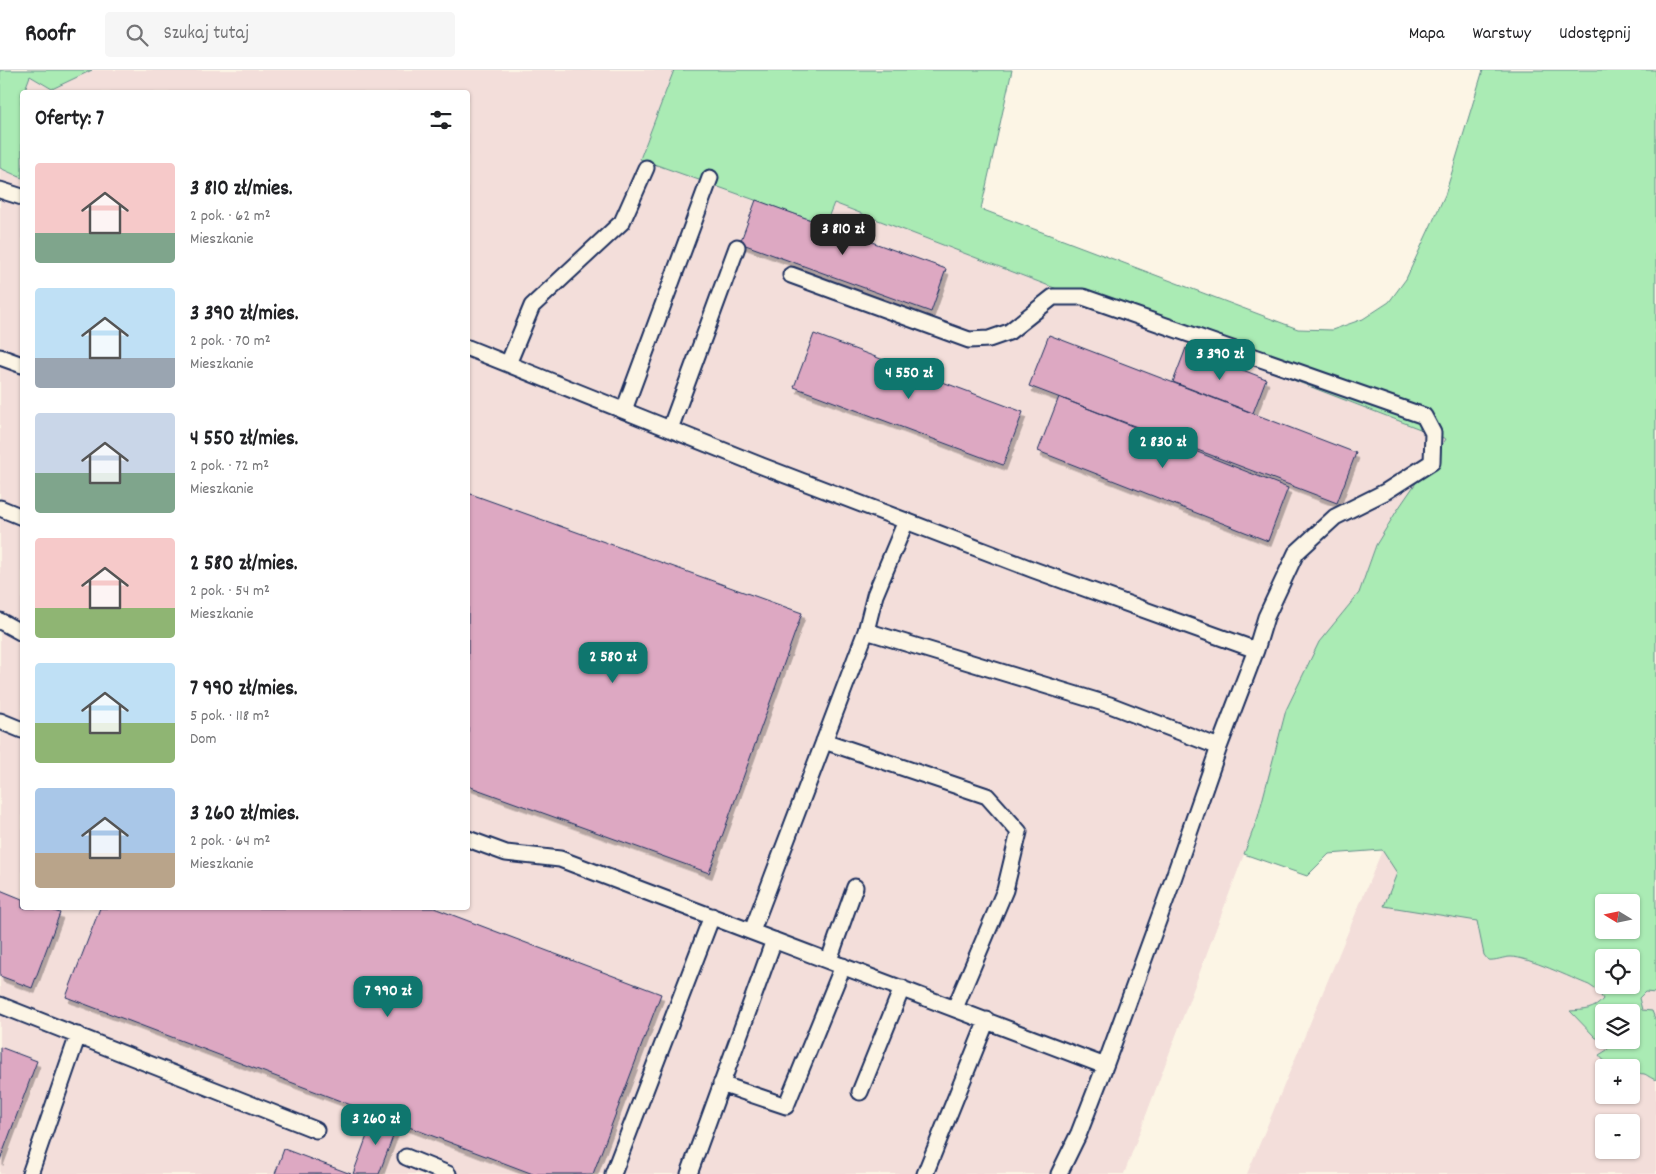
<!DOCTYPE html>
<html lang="pl">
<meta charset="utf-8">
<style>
:root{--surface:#fff;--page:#f6f6f6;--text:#202124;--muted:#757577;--line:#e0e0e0;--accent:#0f766e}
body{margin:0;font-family:Dekko,sans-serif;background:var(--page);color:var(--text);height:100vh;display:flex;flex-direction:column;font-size:19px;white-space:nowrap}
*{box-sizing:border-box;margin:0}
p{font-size:16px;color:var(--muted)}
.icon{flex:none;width:28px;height:28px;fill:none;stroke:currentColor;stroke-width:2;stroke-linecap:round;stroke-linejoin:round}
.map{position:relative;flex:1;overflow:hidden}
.panel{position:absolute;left:20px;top:20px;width:450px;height:820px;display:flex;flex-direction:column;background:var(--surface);border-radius:5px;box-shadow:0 1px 4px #0004}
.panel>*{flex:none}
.needle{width:32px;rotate:280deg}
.controls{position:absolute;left:1595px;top:824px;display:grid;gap:10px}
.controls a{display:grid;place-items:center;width:45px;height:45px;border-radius:5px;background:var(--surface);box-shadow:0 1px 4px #0004;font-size:25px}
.price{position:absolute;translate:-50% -42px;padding:0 11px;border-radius:10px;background:var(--accent);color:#fff;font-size:16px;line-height:32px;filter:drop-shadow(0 1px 2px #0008)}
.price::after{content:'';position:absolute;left:50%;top:30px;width:15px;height:11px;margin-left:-8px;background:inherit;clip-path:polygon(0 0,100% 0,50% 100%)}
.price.active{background:#222;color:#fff}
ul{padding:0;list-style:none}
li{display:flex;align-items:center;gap:15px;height:125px;padding:0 15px}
li span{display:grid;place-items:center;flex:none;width:140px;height:100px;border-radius:5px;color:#555}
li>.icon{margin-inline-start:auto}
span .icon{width:60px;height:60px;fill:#fffc;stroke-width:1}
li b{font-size:21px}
h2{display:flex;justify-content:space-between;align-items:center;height:60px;padding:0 15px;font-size:21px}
header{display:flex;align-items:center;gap:30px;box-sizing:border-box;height:70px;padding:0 25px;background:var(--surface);border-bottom:1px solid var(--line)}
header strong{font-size:24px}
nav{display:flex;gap:28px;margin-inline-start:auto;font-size:18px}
.search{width:350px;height:45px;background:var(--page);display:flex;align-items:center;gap:12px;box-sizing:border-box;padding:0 18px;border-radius:5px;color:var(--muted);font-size:19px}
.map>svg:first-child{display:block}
</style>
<header>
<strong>Roofr</strong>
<div class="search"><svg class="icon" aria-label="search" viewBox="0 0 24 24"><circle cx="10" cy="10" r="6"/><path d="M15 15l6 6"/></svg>Szukaj tutaj</div>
<nav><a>Mapa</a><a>Warstwy</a><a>Udostępnij</a></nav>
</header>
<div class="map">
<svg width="1656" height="1104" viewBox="0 0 1656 1104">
<defs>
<filter id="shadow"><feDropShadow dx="3" dy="5.5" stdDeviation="0" flood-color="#0004"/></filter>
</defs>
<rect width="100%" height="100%" fill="#fcf5e5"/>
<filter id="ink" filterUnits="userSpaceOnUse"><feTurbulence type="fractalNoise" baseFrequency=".02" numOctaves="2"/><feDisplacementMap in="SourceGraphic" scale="10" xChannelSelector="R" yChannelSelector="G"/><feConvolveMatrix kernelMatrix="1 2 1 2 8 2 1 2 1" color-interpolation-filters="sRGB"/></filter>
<g filter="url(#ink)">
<path fill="#f3deda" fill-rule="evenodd" d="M92,0H674L640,89L825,155L834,133L1447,369L1396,442L1376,475L1359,523L1319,572L1286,640L1258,747L1124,1104H0V98L22,108V838H468V22H24L30,6L52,19Z
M1656,159V1104H1247L1556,364ZM1604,832H1631V860H1604ZM1604,888H1631V915H1604ZM1604,942H1631V970H1604ZM1604,998H1631V1025H1604ZM1604,1052H1631V1080H1604Z"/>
<path fill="#aaebb4" stroke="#628d89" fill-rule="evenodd" d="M0,0H92L52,19L30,6L24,22H22L21,33L22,37V108L0,98Z
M674,0H1012L981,139L1298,259L1332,260L1363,249L1389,232L1406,209L1445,125L1483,0H1656V923L1645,922L1639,928L1642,940L1652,941L1656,951L1655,956H1656V1010C1643,1005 1648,1001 1631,1006V998C1620,997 1606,996 1599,985L1607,980L1611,974L1608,970H1631V942H1604V968H1596L1570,941C1583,940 1595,940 1603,929L1598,921L1589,915C1571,908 1528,887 1511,887C1503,887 1496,891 1488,890L1484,885L1477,851L1384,836L1397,803L1382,780L1329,784L1307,806L1244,784L1258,747L1286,640L1319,572L1359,523L1376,475L1396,442L1446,369L834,133L825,155L640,89ZM1604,832H1631V860H1604ZM1604,888H1631V915H1604Z"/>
<path fill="#dda8c2" stroke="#1b2f5e" filter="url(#shadow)" d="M756,130L946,199L931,242L740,173Z
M814,264L1023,342L1003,395L794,317Z
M1049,265L1356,383L1337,433L1029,316Z
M1186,278L1266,309L1253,343L1173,312Z
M1059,327L1288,418L1268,471L1038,381Z
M468,423L802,543L709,803L468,716Z
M0,820L22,829V838H46L60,843L32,918L0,906Z
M100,838H434L661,924L593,1104H533L66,927Z
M0,977L37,991L0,1090Z
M375,1044L398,1053L379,1104H353Z
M284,1079L351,1104H275Z"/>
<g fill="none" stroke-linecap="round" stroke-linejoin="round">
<defs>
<path id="service" d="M0,120L22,127
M791,205L969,270L989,269L1009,262L1053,227H1083L1424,346L1433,363L1432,392L1385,422L1335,447L1296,483L1266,547L1256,580L1219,677L1170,818L1105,996L1079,1063L1059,1104
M468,278L762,396L1034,500L1256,580
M0,287L22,295
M508,294L532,236L622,152L646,98
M624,340L710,108
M670,359L737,177
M0,438L22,447
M0,551L22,563
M866,561L1110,635L1219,677
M0,651L22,660
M824,671L987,726L1019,762L1005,820L955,938
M468,769L506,783L560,789L1105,996
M752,861L866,561L875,525L906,451
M829,890L855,817
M0,935L316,1060
M721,1014L786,1036L843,896
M860,1022L902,918
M406,1087L448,1104
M30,1104L78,965
M613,1104L712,846
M689,1104L774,870
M925,1104L987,950"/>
</defs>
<use href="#service" stroke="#1b2f5e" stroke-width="19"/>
<use href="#service" stroke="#fcf5e5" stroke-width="15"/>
</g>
</g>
</svg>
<div class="controls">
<a><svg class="needle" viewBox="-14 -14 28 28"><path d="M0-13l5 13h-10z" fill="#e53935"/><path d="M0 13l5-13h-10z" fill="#757577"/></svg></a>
<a><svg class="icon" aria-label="locate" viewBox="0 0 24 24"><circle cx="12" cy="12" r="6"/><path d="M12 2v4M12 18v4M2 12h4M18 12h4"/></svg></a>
<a><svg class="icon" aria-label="layers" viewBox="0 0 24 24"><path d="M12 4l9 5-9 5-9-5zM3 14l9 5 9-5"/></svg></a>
<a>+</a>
<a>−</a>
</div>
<b class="price active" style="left:843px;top:186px">3 810 zł</b>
<b class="price" style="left:1220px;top:311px">3 390 zł</b>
<b class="price" style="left:909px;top:330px">4 550 zł</b>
<b class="price" style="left:1163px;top:399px">2 830 zł</b>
<b class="price" style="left:613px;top:614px">2 580 zł</b>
<b class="price" style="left:388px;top:948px">7 990 zł</b>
<b class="price" style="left:376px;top:1076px">3 260 zł</b>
<section class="panel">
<h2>Oferty: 7<svg class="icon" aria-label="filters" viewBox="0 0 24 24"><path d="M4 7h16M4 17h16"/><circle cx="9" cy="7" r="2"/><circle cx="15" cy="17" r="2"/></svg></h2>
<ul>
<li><span style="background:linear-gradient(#f6c9c9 70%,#7fa58c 0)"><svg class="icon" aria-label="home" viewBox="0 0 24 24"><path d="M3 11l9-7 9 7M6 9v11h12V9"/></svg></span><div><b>3 810 zł/mies.</b><p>2 pok. · 62 m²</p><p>Mieszkanie</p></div></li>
<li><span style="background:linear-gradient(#bfe0f5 70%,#9aa5b1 0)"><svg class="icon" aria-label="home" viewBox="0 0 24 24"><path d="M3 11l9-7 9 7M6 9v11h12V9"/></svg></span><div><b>3 390 zł/mies.</b><p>2 pok. · 70 m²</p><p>Mieszkanie</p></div></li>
<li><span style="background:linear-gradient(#c9d6e8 60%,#7fa58c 0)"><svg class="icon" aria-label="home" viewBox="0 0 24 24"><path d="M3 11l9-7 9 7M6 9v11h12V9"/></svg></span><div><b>4 550 zł/mies.</b><p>2 pok. · 72 m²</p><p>Mieszkanie</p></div></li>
<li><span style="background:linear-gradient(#f6c9c9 70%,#8fb573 0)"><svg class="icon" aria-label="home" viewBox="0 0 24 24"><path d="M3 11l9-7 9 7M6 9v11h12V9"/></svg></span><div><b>2 580 zł/mies.</b><p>2 pok. · 54 m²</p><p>Mieszkanie</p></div></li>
<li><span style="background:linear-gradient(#bfe0f5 60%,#8fb573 0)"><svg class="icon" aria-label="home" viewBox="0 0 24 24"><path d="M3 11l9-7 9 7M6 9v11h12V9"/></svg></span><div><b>7 990 zł/mies.</b><p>5 pok. · 118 m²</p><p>Dom</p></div></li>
<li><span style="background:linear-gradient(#a9c7e8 65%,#b9a48a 0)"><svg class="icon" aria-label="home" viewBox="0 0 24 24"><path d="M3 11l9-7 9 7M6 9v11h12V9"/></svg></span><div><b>3 260 zł/mies.</b><p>2 pok. · 64 m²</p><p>Mieszkanie</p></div></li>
</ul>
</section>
</div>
